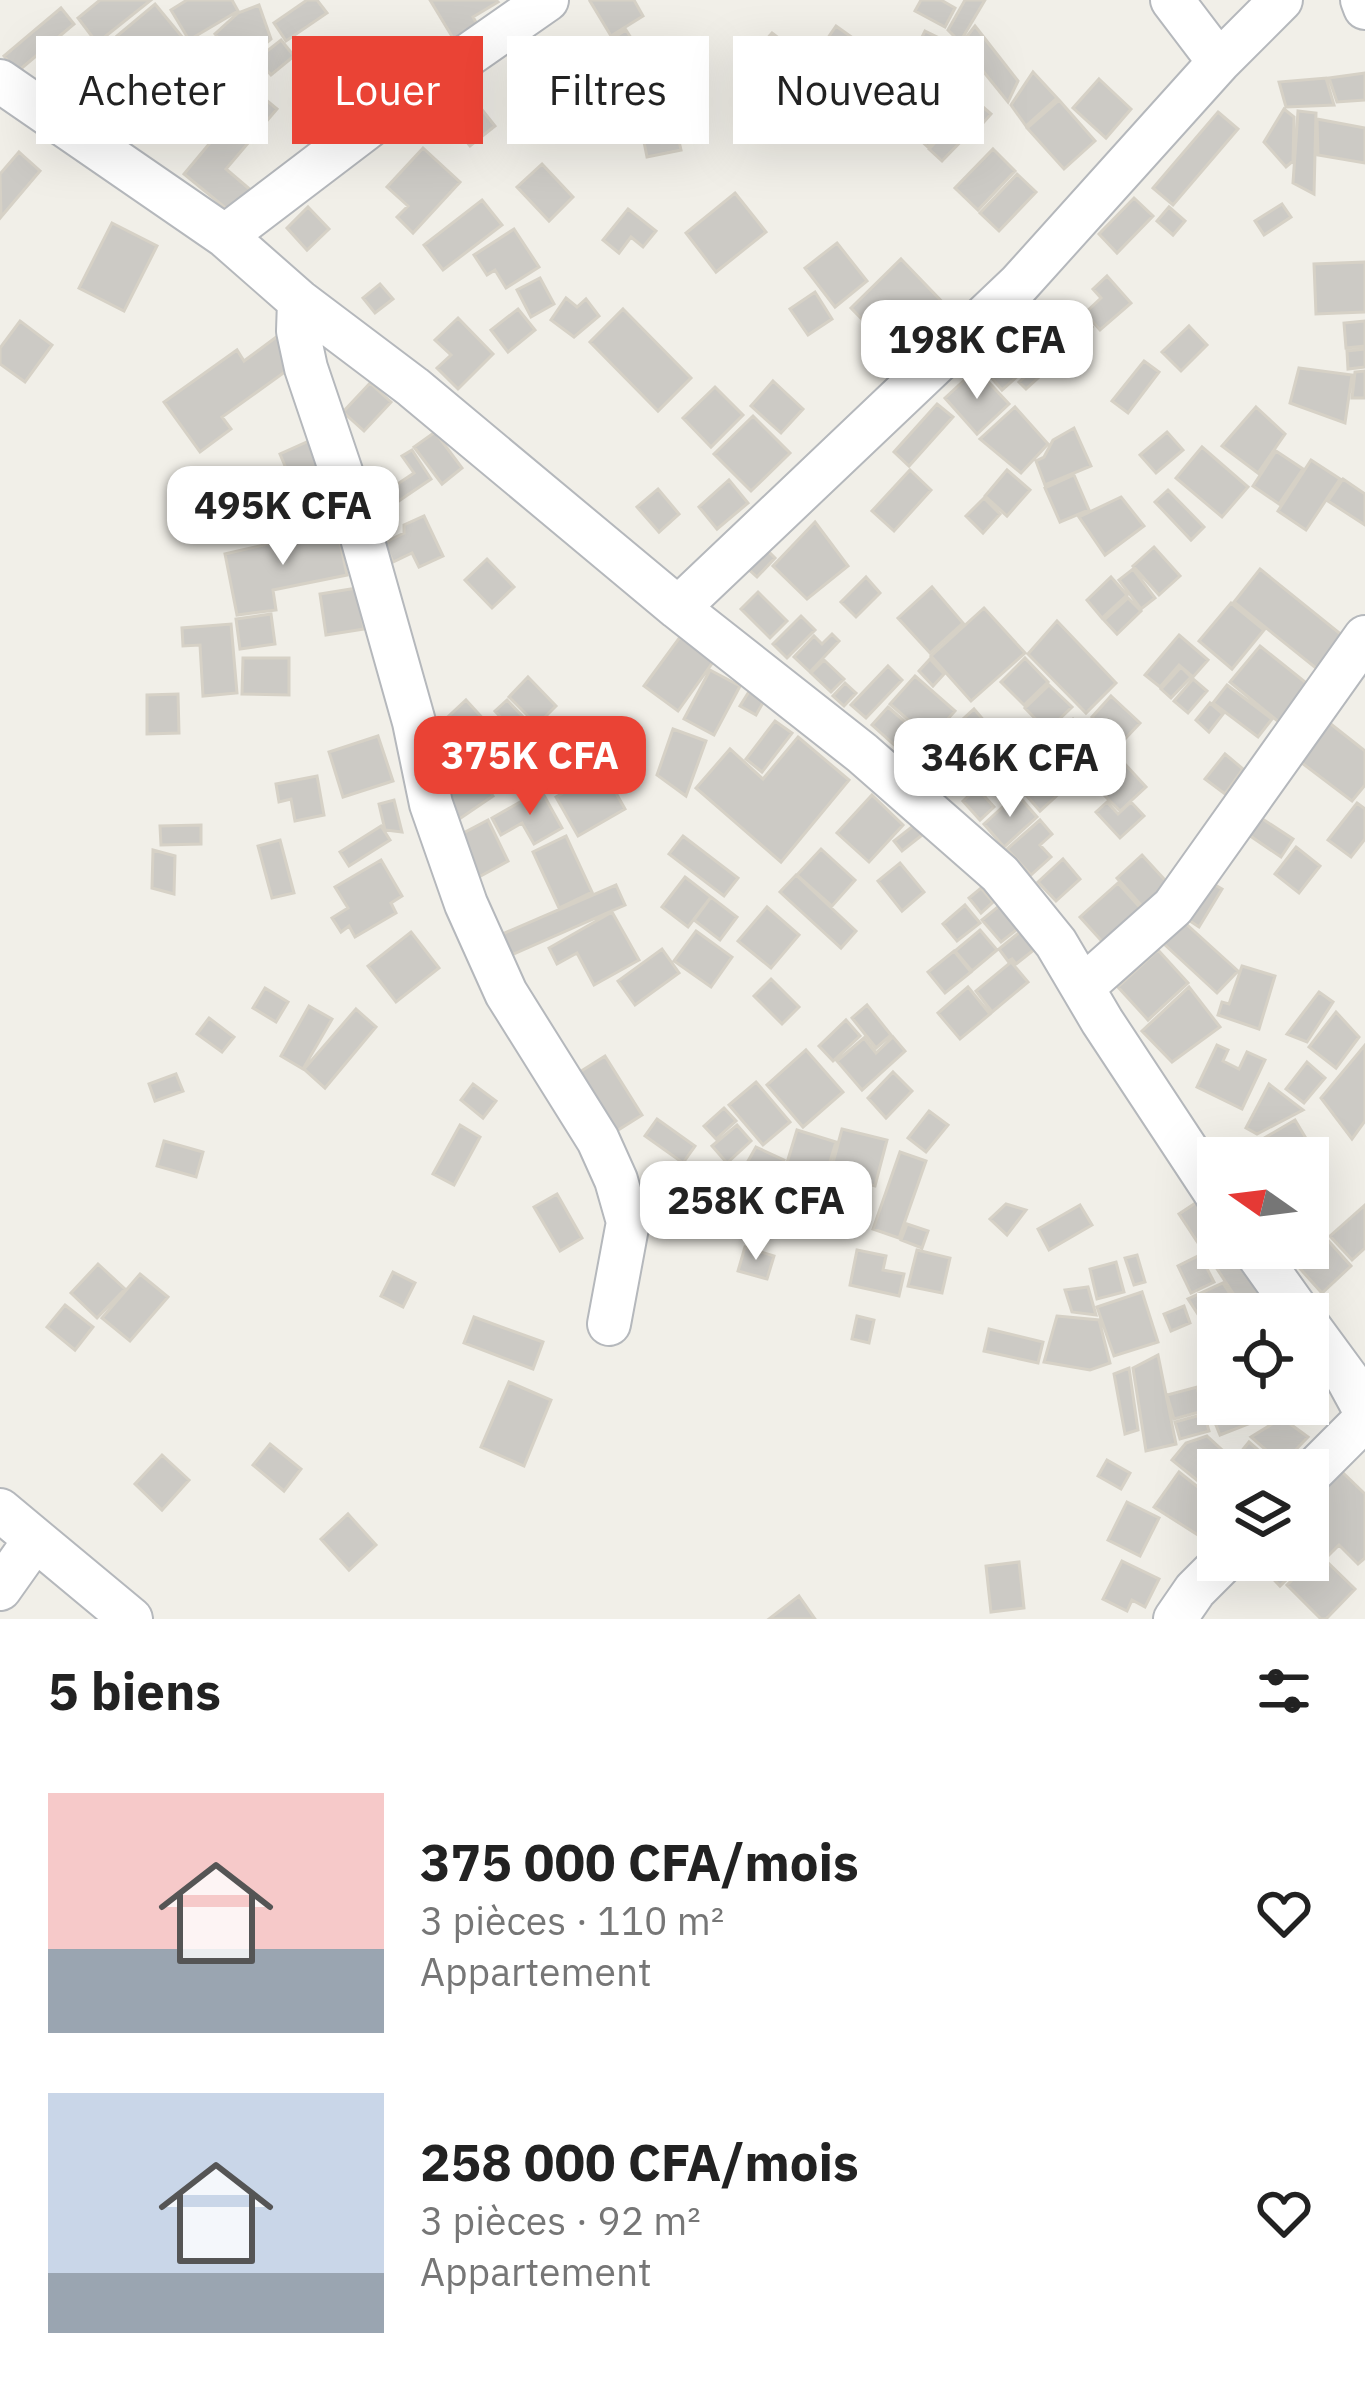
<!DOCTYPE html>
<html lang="fr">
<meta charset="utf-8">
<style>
:root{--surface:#fff;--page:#f6f6f6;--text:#222;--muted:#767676;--accent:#ea4335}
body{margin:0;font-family:"IBM Plex Sans",sans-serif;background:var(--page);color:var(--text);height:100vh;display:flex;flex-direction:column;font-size:45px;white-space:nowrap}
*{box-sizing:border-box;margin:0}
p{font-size:39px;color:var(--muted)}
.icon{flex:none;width:66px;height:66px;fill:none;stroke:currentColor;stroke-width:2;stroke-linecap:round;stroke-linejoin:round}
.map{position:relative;height:1619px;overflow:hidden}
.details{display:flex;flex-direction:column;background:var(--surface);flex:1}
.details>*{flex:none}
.hud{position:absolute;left:36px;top:36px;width:1293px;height:108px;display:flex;gap:24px}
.needle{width:78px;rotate:284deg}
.controls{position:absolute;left:1197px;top:1137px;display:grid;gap:24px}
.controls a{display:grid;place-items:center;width:132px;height:132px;border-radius:0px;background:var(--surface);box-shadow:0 12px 48px #0002;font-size:60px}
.price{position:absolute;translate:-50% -102px;padding:0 27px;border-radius:24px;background:#fff;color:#222;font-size:39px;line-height:78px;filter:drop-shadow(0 3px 6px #0008)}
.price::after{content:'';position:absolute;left:50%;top:72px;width:36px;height:27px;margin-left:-18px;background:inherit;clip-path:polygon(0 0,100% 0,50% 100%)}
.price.current{background:var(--accent);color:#fff}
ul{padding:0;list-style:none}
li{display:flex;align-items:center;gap:36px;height:300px;padding:0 48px}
li span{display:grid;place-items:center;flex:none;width:336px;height:240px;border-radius:0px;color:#555}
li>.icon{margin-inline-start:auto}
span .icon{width:144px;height:144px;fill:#fffc;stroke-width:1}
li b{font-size:51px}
h2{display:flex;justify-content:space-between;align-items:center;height:144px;padding:0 48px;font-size:51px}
.tag{padding:0 42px;border-radius:0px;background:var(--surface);box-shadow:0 12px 48px #0002;font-size:42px;line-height:108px}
.tag.current{background:var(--accent);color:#fff}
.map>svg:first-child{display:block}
</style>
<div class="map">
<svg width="1365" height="1619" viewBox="0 0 1365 1619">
<rect width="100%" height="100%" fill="#f1efe8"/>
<path fill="#cccac5" stroke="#d6d1c6" stroke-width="3" d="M100,0H151L97,43L78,18Z
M187,0H232L238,11L189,40L171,10Z
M307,0H317L327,13L286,41L274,23Z
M430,0H496L498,2L473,17L480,29L456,43Z
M592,0H634L643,16L611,36L590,1Z
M921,0H941L955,8L945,27L915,11Z
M965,0H985L960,42L948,30Z
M155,4L188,44L150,76L117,36Z
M259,5L271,39L241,65L215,34L238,13Z
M61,8L74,24L17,72L4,56Z
M836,26L867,48L851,70L821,48Z
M975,26L1018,81L1008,102L961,44Z
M626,30L649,66L616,88L592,51Z
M925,31L941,39L923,75L907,67Z
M772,33L806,59L793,79L750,58Z
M281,40L294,56L271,75L257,59Z
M105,45L149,88L128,109L84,66Z
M819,49L850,72L835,92L804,69Z
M875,53L899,65L868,105L843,94Z
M936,66L991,114L976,131L921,84Z
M1033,72L1057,98L1026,126L1011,105Z
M1365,73V100L1337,102L1329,78Z
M1326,78L1334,105L1286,107L1279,82Z
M1099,79L1131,109L1106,138L1073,108Z
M460,82L495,126L470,146L435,102Z
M908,87L924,101L904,123L889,109Z
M254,90L277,109L226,169L253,192L234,215L184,174Z
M1059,100L1095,141L1064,169L1027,128Z
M940,105L954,117L928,147L915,135Z
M1284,109L1294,117L1293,161L1286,167L1264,142Z
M1298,111L1316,113L1314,194L1293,183Z
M1218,112L1238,129L1173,205L1153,188Z
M673,115L681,150L647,157L640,122Z
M958,119L971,131L942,161L929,149Z
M1317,119L1365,128V163L1318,155Z
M423,148L460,182L413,233L397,217L408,206L387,187Z
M993,149L1015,171L978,210L955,188Z
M19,152L40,171L1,217L0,174Z
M542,164L573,197L549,221L517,187Z
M1017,174L1036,192L999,231L980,213Z
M735,193L766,232L716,272L686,233Z
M1134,198L1153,216L1117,253L1099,234Z
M482,200L502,225L443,270L424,245Z
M1282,204L1291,217L1264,235L1255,221Z
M308,207L329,229L307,250L287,228Z
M1169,207L1185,221L1173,235L1157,221Z
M628,209L656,231L643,247L631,237L619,253L603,240Z
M112,223L157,246L124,311L79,288Z
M514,229L539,267L506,288L495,270L487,275L474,255Z
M837,243L867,281L835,307L805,268Z
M901,259L950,310L926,333L917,324L891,349L851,308Z
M1365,262V312L1316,314L1314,264Z
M1107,276L1131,303L1100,330L1085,313L1101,298L1093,289Z
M540,278L554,304L531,317L517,290Z
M380,284L393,299L375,313L363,298Z
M815,292L832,319L808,335L790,309Z
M566,298L577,307L586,299L599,316L574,337L551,320Z
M518,309L535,330L508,352L491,330Z
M623,309L691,378L658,411L590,342Z
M1077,311L1092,327L1059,356L1053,350L1075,331L1066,321Z
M458,318L493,354L458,389L437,368L451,355L435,340Z
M20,321L52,345L25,382L0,364V348Z
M1365,321V346L1346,348L1344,323Z
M1189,326L1207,345L1181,371L1162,352Z
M1014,330L1039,357L1002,390L978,362Z
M279,335L289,369L222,417L231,429L200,452L164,402L237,350L244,361Z
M1365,349V367L1348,369L1347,351Z
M1042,361L1049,368L1026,389L1019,382Z
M1144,361L1159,372L1128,413L1112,401Z
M1299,368L1352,375L1345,423L1290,403Z
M1365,371V398H1352L1355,372Z
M980,373L1009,404L977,434L945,398L971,374L974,378Z
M773,381L803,409L781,433L751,406Z
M370,383L391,402L364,431L343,412Z
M715,387L743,415L711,447L683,418Z
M937,404L953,417L909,466L894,452Z
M1015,407L1048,444L1021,473L980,439Z
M1256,407L1285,434L1258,473L1222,446Z
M753,416L790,453L751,491L714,454Z
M1074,428L1091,466L1045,485L1036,461L1044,457L1053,440Z
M435,432L462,468L442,484L414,447Z
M1167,432L1183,450L1156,473L1140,455Z
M309,441L322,472L293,485L280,454Z
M1202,447L1248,487L1222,517L1176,478Z
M412,450L431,479L387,509L378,497L414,473L402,456Z
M1276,451L1303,469L1279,504L1253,486Z
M1311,460L1340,479L1306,530L1278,511Z
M910,470L931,490L894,531L872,511Z
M1007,470L1030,490L1007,516L985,496Z
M1074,475L1089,510L1060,522L1045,488Z
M1343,479L1365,494V525L1328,501Z
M729,480L748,503L717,529L699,507Z
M658,489L679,514L659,532L637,507Z
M1168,490L1204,527L1191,540L1155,502Z
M1121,497L1144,526L1105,555L1079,517Z
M984,498L1000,514L983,533L966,516Z
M424,516L443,556L419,567L412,553L393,562L384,543L404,533V525Z
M815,522L848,566L807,599L773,566Z
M337,528L347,575L273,590L276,610L237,615L225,554Z
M1154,547L1180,576L1159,595L1133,566Z
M766,549L775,558L757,577L747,568Z
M487,559L514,587L492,608L465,580Z
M1133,569L1155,598L1141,609L1119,580Z
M1260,569L1343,636L1317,669L1234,602Z
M866,577L880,593L856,617L841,602Z
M1111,577L1127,595L1102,618L1087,600Z
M932,587L963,623L930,653L898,618Z
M357,588L364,629L326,635L320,594Z
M758,592L787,621L770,638L741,609Z
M1128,598L1141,611L1117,634L1104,620Z
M1231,603L1264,630L1232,669L1199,641Z
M984,608L1025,653L971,701L931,656Z
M271,614L275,644L240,649L236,619Z
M801,616L815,630L787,658L773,644Z
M1057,621L1116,683L1086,713L1028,654Z
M231,624L237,693L203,696L200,645L183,646L182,628Z
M832,634L839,641L810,672L794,657L814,636L822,644Z
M1179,635L1208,660L1193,677L1179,665L1160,687L1145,675Z
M680,637L713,662L678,711L644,686Z
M1260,646L1310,686L1280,723L1230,682Z
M243,658H289V695L242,694Z
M1025,658L1048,682L1024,705L1001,682Z
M930,659L944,674L933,686L919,671Z
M824,660L844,679L831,692L811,673Z
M888,666L902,680L866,718L851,705Z
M1181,667L1191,677L1171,698L1161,689Z
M710,670L740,686L714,735L684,719Z
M915,676L955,711L930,739L890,704Z
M528,677L556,706L537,725L509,697Z
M1193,679L1207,691L1188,713L1174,701Z
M845,683L856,693L844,706L833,696Z
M1049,685L1072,707L1047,731L1025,708Z
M1227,685L1272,719L1258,737L1213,703Z
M750,690L765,699L756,715L740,706Z
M178,694L179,733L147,734V695Z
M1111,696L1140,723L1120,744L1092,717Z
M466,700L496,733L467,760L436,728Z
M507,700L526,720L514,732L495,711Z
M1210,703L1223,714L1209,732L1196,720Z
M888,707L926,740L910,759L872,725Z
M974,709L999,738L965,768L940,740Z
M1073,719L1097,745L1073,767L1049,740Z
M775,721L792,733L762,772L746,759Z
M1327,721L1365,751V785L1352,801L1298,760Z
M673,729L706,741L686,796L657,775Z
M378,736L393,781L343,797L329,752Z
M508,737L531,770L500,792L477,760Z
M798,737L849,780L781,862L696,788L730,749L763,779Z
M938,746L968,780L953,794L922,760Z
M1112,750L1146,787L1120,811L1084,775Z
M1225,754L1243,769L1225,794L1205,779Z
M471,762L493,796L455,822L442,801L451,795L442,782Z
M1043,767L1063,790L1040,811L1020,788Z
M603,770L625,809L578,836L556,797Z
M317,776L324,815L295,821L291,799L279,802L276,784Z
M977,788L994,807L980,820L963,801Z
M541,790L562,828L534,844L522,823L501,835L492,818Z
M1017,794L1037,817L1004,847L984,824Z
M872,795L903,825L869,862L837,833Z
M394,800L402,832L385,830L379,804Z
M1107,802L1118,814L1131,802L1144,816L1120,838L1096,812Z
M1357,803L1365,809V839L1351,857L1328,840Z
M1258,816L1293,839L1281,857L1246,833Z
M488,820L508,861L477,878L456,837Z
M1040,820L1052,834L1040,845L1051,857L1031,875L1007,849Z
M918,822L926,832L902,851L894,841Z
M201,825V844L161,845L160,826Z
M381,826L390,840L349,866L340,852Z
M566,836L592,892L559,908L533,852Z
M683,836L738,878L724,896L669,854Z
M280,840L294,893L272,898L258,846Z
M1296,847L1320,866L1299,893L1275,874Z
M821,849L855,880L832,906L797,875Z
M153,850L175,856L174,894L152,888Z
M1142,855L1174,890L1148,913L1117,878Z
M1063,859L1080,879L1056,901L1038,882Z
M381,860L402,896L391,903L396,913L355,937L349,926L341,932L332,918L348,908L335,887Z
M900,863L924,892L902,911L878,881Z
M796,875L856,931L841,948L780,892Z
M685,877L711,897L688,927L662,907Z
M1210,882L1222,889L1199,927L1187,919Z
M1118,883L1145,913L1107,947L1080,917Z
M616,885L625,905L509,956L500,935Z
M981,888L993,902L981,913L969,898Z
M711,897L737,917L720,940L694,920Z
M1005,901L1024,924L1001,942L982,920Z
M965,905L980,923L957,941L943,924Z
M767,907L799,935L771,968L738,941Z
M612,912L639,960L594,985L577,953L557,964L549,948Z
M1184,922L1238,971L1217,993L1164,944Z
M980,930L997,950L972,971L955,951Z
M696,931L732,957L711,987L674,961Z
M1021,931L1035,949L1016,964L1012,959L1008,961L999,949Z
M411,932L439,968L396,1002L368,966Z
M662,949L679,973L635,1005L618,981Z
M1158,950L1188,983L1148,1020L1118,987Z
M954,951L971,972L945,993L928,972Z
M1011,962L1028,982L992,1012L976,991Z
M1242,966L1275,976L1259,1029L1218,1015L1222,1002L1229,1004Z
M771,979L799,1007L782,1024L754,996Z
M968,987L990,1014L960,1039L938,1013Z
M1189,987L1220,1027L1172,1062L1142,1031Z
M265,988L288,1002L276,1022L253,1008Z
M1319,992L1333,1002L1307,1042L1287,1034Z
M867,1005L891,1035L876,1048L852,1018Z
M309,1006L332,1019L303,1069L281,1056Z
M356,1009L376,1027L325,1088L304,1069Z
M1336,1012L1359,1037L1336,1068L1309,1047Z
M209,1018L234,1037L222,1052L197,1034Z
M846,1020L860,1036L833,1061L819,1046Z
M893,1037L905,1051L862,1090L837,1061L864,1038L876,1053Z
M1217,1045L1228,1050L1223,1061L1239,1069L1247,1052L1265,1060L1242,1109L1197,1087Z
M1365,1045V1121L1352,1139L1321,1098Z
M806,1050L843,1092L803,1127L767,1085Z
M605,1056L642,1115L612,1134L575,1075Z
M1307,1062L1325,1078L1304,1103L1286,1089Z
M893,1072L912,1091L886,1118L868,1098Z
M176,1074L183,1091L155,1101L149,1084Z
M756,1082L790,1122L763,1145L729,1105Z
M473,1084L496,1101L483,1118L461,1100Z
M1269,1084L1303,1110L1257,1134L1246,1128Z
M724,1108L736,1121L716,1139L704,1126Z
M929,1111L948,1125L926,1152L908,1138Z
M657,1119L695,1146L683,1163L645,1136Z
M1295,1120L1310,1145L1290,1158L1285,1156L1282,1158H1230Z
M460,1125L480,1137L454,1185L433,1174Z
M737,1125L751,1141L727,1163L712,1146Z
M842,1129L887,1140L875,1186L830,1174Z
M797,1130L836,1142L825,1178L786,1166Z
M164,1141L203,1152L196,1177L157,1166Z
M756,1147L784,1160L767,1208L745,1202L730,1193Z
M900,1152L926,1161L899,1238L873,1229Z
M557,1194L582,1238L560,1251L534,1207Z
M1200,1200L1218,1227V1242L1204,1252L1179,1214Z
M1006,1204L1026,1210L1007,1235L990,1219Z
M1080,1205L1092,1225L1049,1250L1038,1229Z
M1365,1205V1248L1352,1260L1330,1236Z
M907,1224L928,1231L922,1248L901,1240Z
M1324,1236L1351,1266L1322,1293L1294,1262Z
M745,1247L774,1256L767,1279L738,1271Z
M1219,1248H1230L1261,1296L1242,1307L1208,1255Z
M857,1250L886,1256L883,1270L904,1274L899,1296L850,1285Z
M917,1250L950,1258L942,1293L908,1286Z
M1137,1255L1145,1282L1134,1285L1125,1258Z
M1200,1255L1214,1282L1191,1293L1178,1266Z
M1116,1262L1124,1292L1097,1299L1090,1269Z
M98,1264L125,1289L97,1318L71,1293Z
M393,1272L415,1283L403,1307L381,1296Z
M140,1274L168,1297L130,1341L102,1318Z
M1223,1283L1239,1308L1227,1314H1218V1319L1205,1325L1188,1299Z
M1088,1287L1096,1315L1072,1312L1065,1290Z
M1142,1292L1158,1342L1114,1356L1097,1307Z
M65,1305L93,1327L75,1350L47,1327Z
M1184,1306L1190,1323L1171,1331L1164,1314Z
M857,1316L874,1320L869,1343L852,1339Z
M1057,1316L1099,1320L1110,1363L1090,1370L1044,1362Z
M474,1317L543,1342L533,1369L464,1343Z
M989,1329L1043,1342L1038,1363L984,1351Z
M1158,1355L1176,1444L1146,1451L1133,1368Z
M1129,1368L1138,1430L1125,1434L1114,1374Z
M1218,1381V1404H1249L1256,1421L1220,1435L1201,1388Z
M509,1382L551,1400L524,1466L481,1447Z
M1197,1387L1203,1411L1174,1419L1167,1395Z
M1204,1414L1209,1431L1180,1439L1175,1422Z
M1282,1418L1308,1437L1282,1464L1251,1437Z
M1207,1436L1244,1470H1218V1497L1172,1460L1186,1443Z
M1249,1442L1279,1468L1277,1470H1248L1235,1459Z
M270,1444L301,1469L284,1491L253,1465Z
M162,1455L189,1480L162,1510L135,1484Z
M1107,1460L1130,1473L1121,1489L1098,1476Z
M1339,1469L1365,1494V1558L1358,1564L1339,1545L1326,1558L1319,1551L1326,1545L1308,1527V1501Z
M1179,1472L1218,1503V1535L1212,1544L1154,1507Z
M1127,1502L1159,1518L1140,1556L1108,1540Z
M348,1514L376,1545L349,1570L321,1539Z
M1319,1554L1355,1589L1326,1619H1321L1287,1585Z
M1255,1560H1306L1280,1586Z
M1122,1561L1159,1579L1145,1607L1132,1600L1127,1611L1103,1599Z
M1019,1562L1024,1608L991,1612L986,1566Z
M799,1596L815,1619H769Z"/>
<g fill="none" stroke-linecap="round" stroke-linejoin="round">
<defs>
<path id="minor" d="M1172,0L1219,62
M1362,0L1365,8
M0,81L225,236L299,301L413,387L678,608L862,753L1000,874L1056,943L1102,1021L1218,1197
M225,236L401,102L547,0
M299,301L298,331L306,368L355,513L414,722L431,804L466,904L506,993L598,1140L616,1180L628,1222L609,1324
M678,608L1019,284L1219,62L1281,0
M1083,987L1173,907L1365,637
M1253,1248L1300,1314
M1308,1325L1347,1378L1365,1411
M1308,1476L1365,1419
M0,1510L131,1619
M0,1589L34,1541
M1175,1619L1195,1590L1225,1560"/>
</defs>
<use href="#minor" stroke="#b5b8bc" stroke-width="46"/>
<use href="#minor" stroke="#fff" stroke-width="42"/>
</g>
</svg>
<div class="controls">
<a><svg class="needle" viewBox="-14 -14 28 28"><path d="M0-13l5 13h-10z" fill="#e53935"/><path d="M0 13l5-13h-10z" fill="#767676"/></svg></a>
<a><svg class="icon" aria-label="locate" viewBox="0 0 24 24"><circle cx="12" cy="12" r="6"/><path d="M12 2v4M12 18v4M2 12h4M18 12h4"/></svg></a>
<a><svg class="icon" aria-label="layers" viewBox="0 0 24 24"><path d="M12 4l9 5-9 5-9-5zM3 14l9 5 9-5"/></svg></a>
</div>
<b class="price" style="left:977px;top:402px">198K CFA</b>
<b class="price" style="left:283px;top:568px">495K CFA</b>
<b class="price current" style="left:530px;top:818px">375K CFA</b>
<b class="price" style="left:1010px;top:820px">346K CFA</b>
<b class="price" style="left:756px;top:1263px">258K CFA</b>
<div class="hud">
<a class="tag">Acheter</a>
<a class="tag current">Louer</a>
<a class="tag">Filtres</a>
<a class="tag">Nouveau</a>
</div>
</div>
<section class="details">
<h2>5 biens<svg class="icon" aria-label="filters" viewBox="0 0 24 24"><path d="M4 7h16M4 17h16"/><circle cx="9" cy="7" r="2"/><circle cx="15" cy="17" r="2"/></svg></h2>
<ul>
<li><span style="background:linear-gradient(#f6c9c9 65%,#9aa5b1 0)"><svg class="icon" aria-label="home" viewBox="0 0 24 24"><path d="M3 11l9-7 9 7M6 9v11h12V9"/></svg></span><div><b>375 000 CFA/mois</b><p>3 pièces · 110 m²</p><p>Appartement</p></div><svg class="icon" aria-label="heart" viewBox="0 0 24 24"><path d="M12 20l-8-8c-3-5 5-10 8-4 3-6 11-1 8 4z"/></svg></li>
<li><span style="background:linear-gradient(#c9d6e8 75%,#9aa5b1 0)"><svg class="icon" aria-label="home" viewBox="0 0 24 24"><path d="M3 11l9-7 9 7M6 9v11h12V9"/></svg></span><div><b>258 000 CFA/mois</b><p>3 pièces · 92 m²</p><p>Appartement</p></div><svg class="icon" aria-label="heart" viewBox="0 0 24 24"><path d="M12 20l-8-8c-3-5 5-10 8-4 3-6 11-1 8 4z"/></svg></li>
</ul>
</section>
